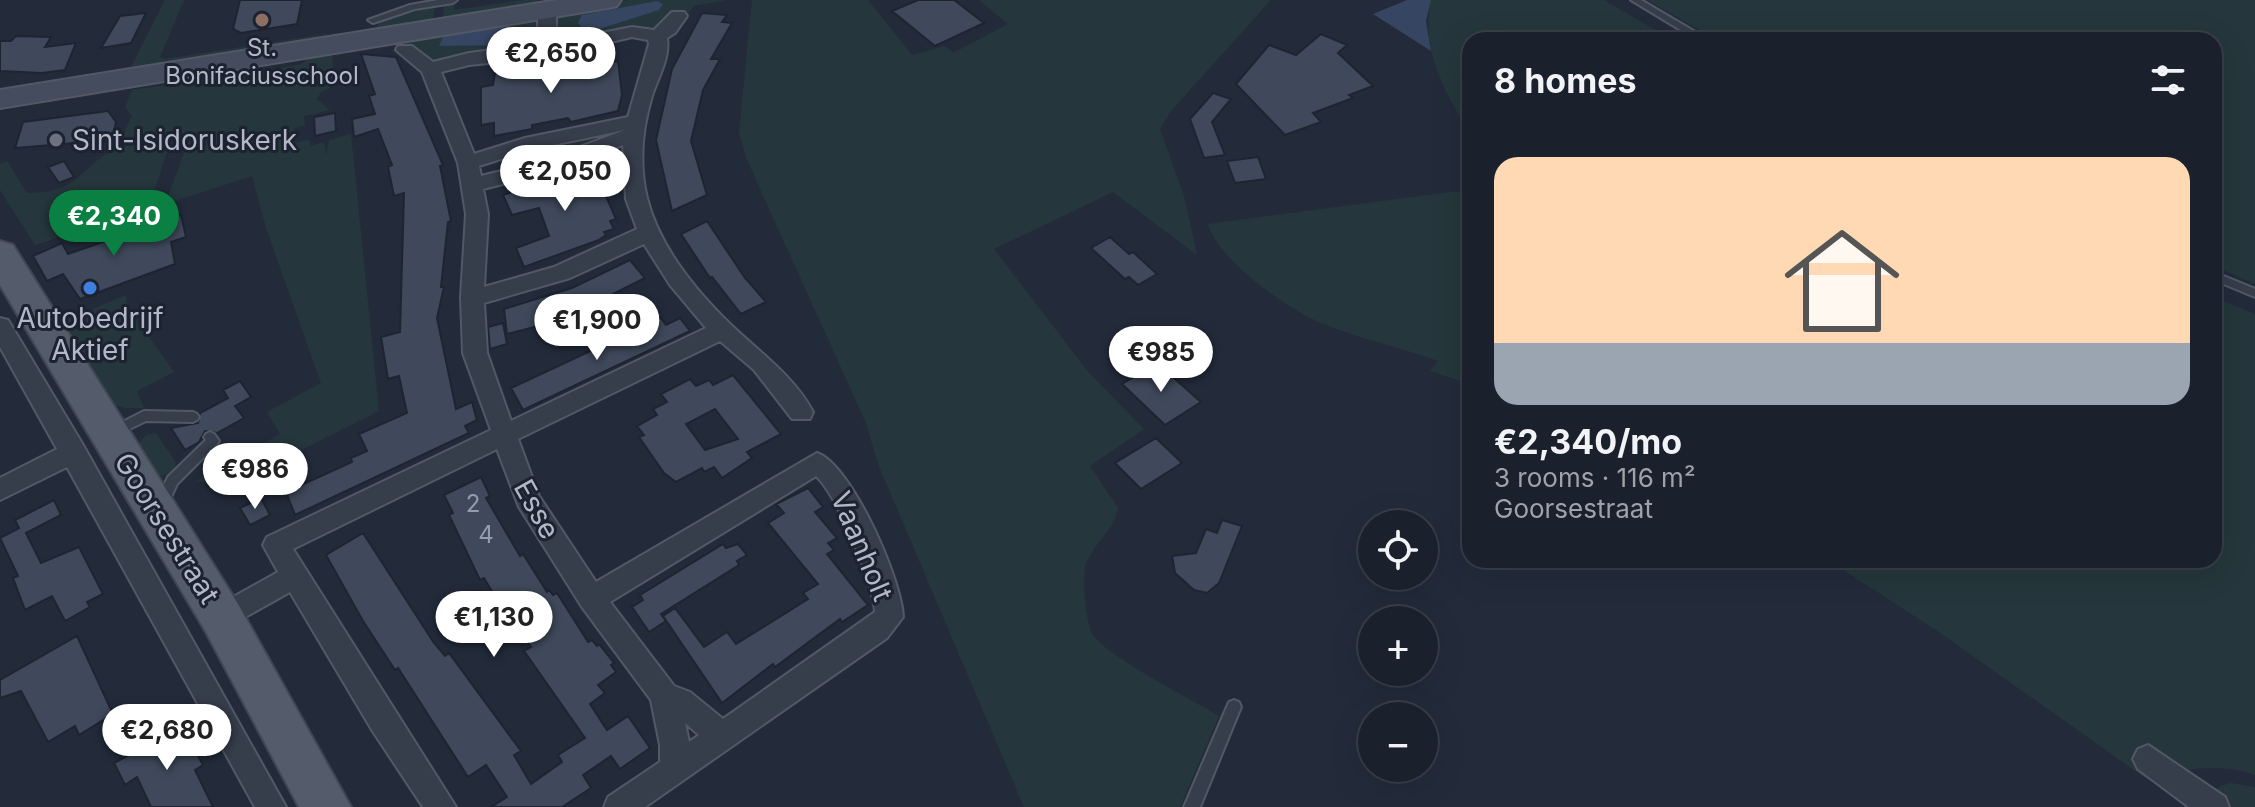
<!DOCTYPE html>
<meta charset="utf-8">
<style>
:root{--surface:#1a202c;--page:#232834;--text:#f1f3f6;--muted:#9fa3a9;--line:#383e48;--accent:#0b8043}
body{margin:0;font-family:Inter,sans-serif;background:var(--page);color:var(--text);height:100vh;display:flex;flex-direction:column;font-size:30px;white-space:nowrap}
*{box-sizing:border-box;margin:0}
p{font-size:26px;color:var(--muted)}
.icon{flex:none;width:44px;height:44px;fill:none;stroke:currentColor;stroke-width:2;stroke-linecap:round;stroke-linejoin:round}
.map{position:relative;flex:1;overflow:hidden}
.side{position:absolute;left:1462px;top:32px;width:760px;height:536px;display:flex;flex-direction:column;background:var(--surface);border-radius:24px;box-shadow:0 8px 32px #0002,0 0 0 2px var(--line)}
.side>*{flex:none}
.fabs{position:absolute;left:1358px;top:510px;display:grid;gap:16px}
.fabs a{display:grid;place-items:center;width:80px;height:80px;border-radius:50%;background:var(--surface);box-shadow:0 8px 32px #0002,0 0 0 2px var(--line);font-size:40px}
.price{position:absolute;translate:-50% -68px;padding:0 18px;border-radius:28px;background:#fff;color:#222;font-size:26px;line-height:52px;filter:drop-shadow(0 2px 4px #0008)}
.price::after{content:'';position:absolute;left:50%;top:48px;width:24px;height:18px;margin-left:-12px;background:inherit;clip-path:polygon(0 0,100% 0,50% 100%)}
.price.current{background:var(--accent);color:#fff}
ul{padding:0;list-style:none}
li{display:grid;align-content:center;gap:16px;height:424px;padding:0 32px}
li span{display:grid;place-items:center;height:248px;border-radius:24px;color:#555}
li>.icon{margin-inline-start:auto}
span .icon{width:144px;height:144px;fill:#fffc;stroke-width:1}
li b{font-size:34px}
h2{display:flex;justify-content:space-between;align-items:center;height:96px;padding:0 32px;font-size:34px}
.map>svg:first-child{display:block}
</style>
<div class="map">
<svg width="2255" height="807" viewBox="0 0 2255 807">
<rect width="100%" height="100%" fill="#232b3b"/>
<path fill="#25373c" d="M165,0H184L160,57L164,59L326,34L325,38L130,69Z
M521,0H538L530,6L443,22L444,5L454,3V10Z
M628,0H727L694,6L688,14L674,12L655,28H632L565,43L555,36L554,20L561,12Z
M752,0H868L912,55L945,46L953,53L1008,24L979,0H1271L1171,111L1160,129L1184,196L1197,255L1113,192L994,249L1089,373L1144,429L1090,466L1118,508C1114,532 1091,545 1085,567C1082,580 1086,624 1093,635C1108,657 1193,700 1219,716L1180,807H1024L878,464L866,423L747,160L739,133Z
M1431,0H1604L1672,40H1470V133C1445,93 1420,49 1431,0Z
M1647,0H2255V284L2214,266V40H1717Z
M435,6L433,20L376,29L379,22Z
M534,17L540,21L541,41L536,46L437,61H430L405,44L406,38Z
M332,52L334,86L321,92L317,99L330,110L304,116L305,125L293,129L294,143L309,140L311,146L324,142L326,155L329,140L351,134L379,411L227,487L196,481L280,434L267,412L321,383L266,228L252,176L165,204L190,138L126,145L129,137H122L132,116L125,107L132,90L299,65L315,55Z
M600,136L602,142L512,166L511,159L527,154V149L549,144L551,149Z
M171,141L148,209L35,245L0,190V164L7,161L27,193C78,192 73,176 109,152C123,143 154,144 171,141Z
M1451,192H1470V384L1430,371L1438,361C1400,347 1357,338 1321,323C1287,309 1217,259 1208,224Z
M126,295L127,306L174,372L137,391L144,408H125L109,403L69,336L66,320Z
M2214,297L2255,314V775C2220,762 2181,770 2145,778L1942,634L1828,560H2214Z
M156,433L176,463C174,473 164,478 155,474L137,445L146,435Z
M2231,783L2255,787V807H2227L2214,792L2220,786Z"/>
<path fill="#364562" d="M1407,0H1431L1426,21L1431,51L1373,14Z
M657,1L663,4L659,10L599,29H583L578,23L582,15Z
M507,26L521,29L523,33L517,41L507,45L439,46L443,37Z"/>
<path fill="#3f495b" stroke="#1e2432" stroke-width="2" fill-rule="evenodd" d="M240,0H302L297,24L241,33L233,29Z
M918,0H954L984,23L935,46L892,11Z
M146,13L131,43L101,48L120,16Z
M702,13L727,15L722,22L732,23L711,59H720L703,90L691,141L707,195L672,211L656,140L672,69Z
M1321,34L1347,45L1338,53L1373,86L1349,95L1353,98L1313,113L1321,122L1285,135L1236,84L1269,45L1296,55Z
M16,36L51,37L45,47L76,43L65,70L42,73L0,71V41H11Z
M361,54L396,57L443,165L440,166L451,221L448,222L441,287H444L437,318L456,409L472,402L477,420L465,426L469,433L295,515L286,492L352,462L351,458L367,451L359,434L407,413L399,376L388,379L381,337L400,332L404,193L394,196L388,167L392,165L378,129L354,137L352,119L375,114L369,96L375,94Z
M594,57H603L604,64L618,61L622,95L618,111L571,122L568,118L532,125V129L494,136V123L481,125V87L493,85L495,73L526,68L529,73Z
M1213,93L1231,99L1212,122L1225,155L1204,158L1190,119Z
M108,111L116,122L112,140L15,148L23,122Z
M335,113L336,131L315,136L314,117Z
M1258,157L1266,179L1235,183L1227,161Z
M64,161L74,177L59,183L48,167Z
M594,166L606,186L602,187L616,219L610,221L614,229L604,232L606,235L599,240L524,267L516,248L549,236L539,208L512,215L503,195Z
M181,215L186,237L171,242L175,264L80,299L63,274L47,281L33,256L62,243L68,254Z
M707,221L745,278L766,302L741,314L712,277L710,278L681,234Z
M1110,237L1129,254L1133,252L1157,274L1138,285L1129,277L1125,279L1091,248Z
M630,260L645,278L613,294L606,302L558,321L507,334L504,309L572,288Z
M661,318L666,325L680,318L690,331L523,410L511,388Z
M503,323L507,344L490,349L488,327Z
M1157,363L1201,402L1165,425L1122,384Z
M733,375L781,434L747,452L752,458L722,478L714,467L704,472L702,468L676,482L664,473L639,437L644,435L637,426L657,415L653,409L667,402L661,394L690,379L696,386L709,380L713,385ZM715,409L738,439L705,450L686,424Z
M240,381L251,397L235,406L244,418L217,433L205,431L199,442L185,450L171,428L198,423L200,413L228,398L223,390Z
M1156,438L1182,463L1141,489L1115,463Z
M481,477L490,496L486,498L520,556L523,554L547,592L549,590L553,595L557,593L588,642L592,640L597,646L599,644L614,663L611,665L616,672L598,685L605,693L590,704L607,730L628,716L650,748L620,769L611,756L583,775L591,788L562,807H491L507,797L486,765L468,777L398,668L395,670L363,621L326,555L363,533L434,643L445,656L449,653L521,751L514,755L531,784L562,762L558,755L585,738L524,651L531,647L508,618L484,578L480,580L449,515L453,513L444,495Z
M808,488L823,507L815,512L837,538L828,543L834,550L827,554L868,605L842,622L840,619L775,667L773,664L722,703L663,616L675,608L704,647L727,632L736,644L808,599L803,593L818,584L768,523L784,513L776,504Z
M261,498L270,515L250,525L240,508Z
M54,500L61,515L26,533L41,563L79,547L103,594L87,602L90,607L65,621L52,596L25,610L13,578L18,576L0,538L19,528L15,520Z
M1222,520L1242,526L1219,583L1207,593L1194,590L1175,573L1172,556L1196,553L1206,529L1217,533Z
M723,544L726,548L738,544L747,555L737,561L739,565L661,614L666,621L649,632L632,607L643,600L640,595Z
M77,636L113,714L79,735L75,726L48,742L21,691L0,698V680Z
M182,727L203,765L195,770L213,807H151L137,777L125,785L114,763Z"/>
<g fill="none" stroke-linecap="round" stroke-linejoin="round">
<defs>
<path id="lane" d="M438,0H457L453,3L415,9L373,23L368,20L410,5Z
M1631,0H1641L1709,40H1697Z
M2214,272L2255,289V297L2214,280Z
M144,411L193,412L197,414L199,417L197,420L193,422L146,421L117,435H109L107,432L109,429Z
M210,432L214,434L219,441L217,444L177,484L166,508L161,509L156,508L155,504L168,477L206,440L204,437L206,434Z
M1234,700L1239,702L1241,707L1200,807H1184L1229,702Z"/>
<path id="street" d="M547,5L556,10V42L632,27L654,30L672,12H684L687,16L675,33L667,38C670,59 658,77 652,96C642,129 639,165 647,198C659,246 695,290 730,324C759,352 794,376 813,412L810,419H792L754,370L720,341L518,439L539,496L596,582L817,453C852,465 902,581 903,617L887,638L645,807H604L608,797L660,762V745L651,700L582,607L519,507L497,449L293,549L456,807H423L372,730L290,592L222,630L212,627L208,618L212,609L278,572L263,545L267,537L491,430L463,353L461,297L466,214L458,163L422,72L396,50L398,46H412L433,62L469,53L538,44V10ZM632,37L648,40L649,44L628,117L525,138L474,154L441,72L469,65L547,57ZM625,130L545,160L481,176L479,166L529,150ZM623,145L626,199L637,229L554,267L484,287L488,214L483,189L558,170ZM644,244L670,285L706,328L511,421L487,353L484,303L570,278ZM816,476C837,495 874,584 875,612L723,719L690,692L674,686L610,602ZM685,723L699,735L689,742Z
M0,318L8,320L83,445L286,807H255L67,467L0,500V478L57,449L0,347Z
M2148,745L2225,797L2229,807H2189L2138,769L2133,759L2138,749Z"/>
<path id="secondary" d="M558,0H621L617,6L608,8L0,108V90Z"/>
<path id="primary" d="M0,241L13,245L238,604L351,807H299L206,632L0,285Z"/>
</defs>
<use href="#lane" stroke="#525866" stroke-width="4"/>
<use href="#street" stroke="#525866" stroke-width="4"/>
<use href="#secondary" stroke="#525866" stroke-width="4"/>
<use href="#primary" stroke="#404654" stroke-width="4"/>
<use href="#lane" fill="#363d4b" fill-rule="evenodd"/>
<use href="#street" fill="#363d4b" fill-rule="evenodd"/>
<use href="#secondary" fill="#444c5e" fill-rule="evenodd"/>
<use href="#primary" fill="#545c6b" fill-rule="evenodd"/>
</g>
<circle fill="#8d6e63" stroke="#1c2230" stroke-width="3" cx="262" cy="20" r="8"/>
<circle fill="#6b7280" stroke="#1c2230" stroke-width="3" cx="56" cy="140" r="8"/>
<circle fill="#3f7fe0" stroke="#1c2230" stroke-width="3" cx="90" cy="288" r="8"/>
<g text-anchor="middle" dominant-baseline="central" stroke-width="6" stroke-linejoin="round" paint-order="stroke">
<g font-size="24" fill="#b2b8c7" stroke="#1c2230">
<text x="262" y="47">St.<tspan x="262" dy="28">Bonifaciusschool</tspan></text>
</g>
<g font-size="24" fill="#959cac">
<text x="473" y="503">2</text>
<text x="486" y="534">4</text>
</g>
<g font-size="28" fill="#b2b8c7" stroke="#1c2230" text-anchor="start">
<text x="72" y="140">Sint-Isidoruskerk</text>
<text x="90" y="318" text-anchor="middle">Autobedrijf<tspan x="90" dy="32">Aktief</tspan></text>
</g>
<g font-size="28" fill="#b2b8c7" stroke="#1c2230">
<text transform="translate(537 509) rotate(61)">Esse</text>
<text transform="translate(167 528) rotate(58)">Goorsestraat</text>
<text transform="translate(862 546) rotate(67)">Vaanholt</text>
</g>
</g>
</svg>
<div class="fabs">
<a><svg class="icon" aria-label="locate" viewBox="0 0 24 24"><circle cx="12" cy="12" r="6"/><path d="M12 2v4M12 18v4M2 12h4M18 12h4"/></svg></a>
<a>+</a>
<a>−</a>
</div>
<b class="price" style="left:551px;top:95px">€2,650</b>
<b class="price" style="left:565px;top:213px">€2,050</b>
<b class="price current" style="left:114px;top:258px">€2,340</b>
<b class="price" style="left:597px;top:362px">€1,900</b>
<b class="price" style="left:1161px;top:394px">€985</b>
<b class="price" style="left:255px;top:511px">€986</b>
<b class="price" style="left:494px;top:659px">€1,130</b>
<b class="price" style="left:167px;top:772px">€2,680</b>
<section class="side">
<h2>8 homes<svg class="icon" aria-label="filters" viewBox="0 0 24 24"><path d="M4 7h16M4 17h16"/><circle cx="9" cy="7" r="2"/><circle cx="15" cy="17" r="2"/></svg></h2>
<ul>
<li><span style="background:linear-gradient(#ffd9b3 75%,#9aa5b1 0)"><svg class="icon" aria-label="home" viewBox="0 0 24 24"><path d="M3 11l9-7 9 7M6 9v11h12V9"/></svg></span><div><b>€2,340/mo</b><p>3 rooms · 116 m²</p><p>Goorsestraat</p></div></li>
</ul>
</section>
</div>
